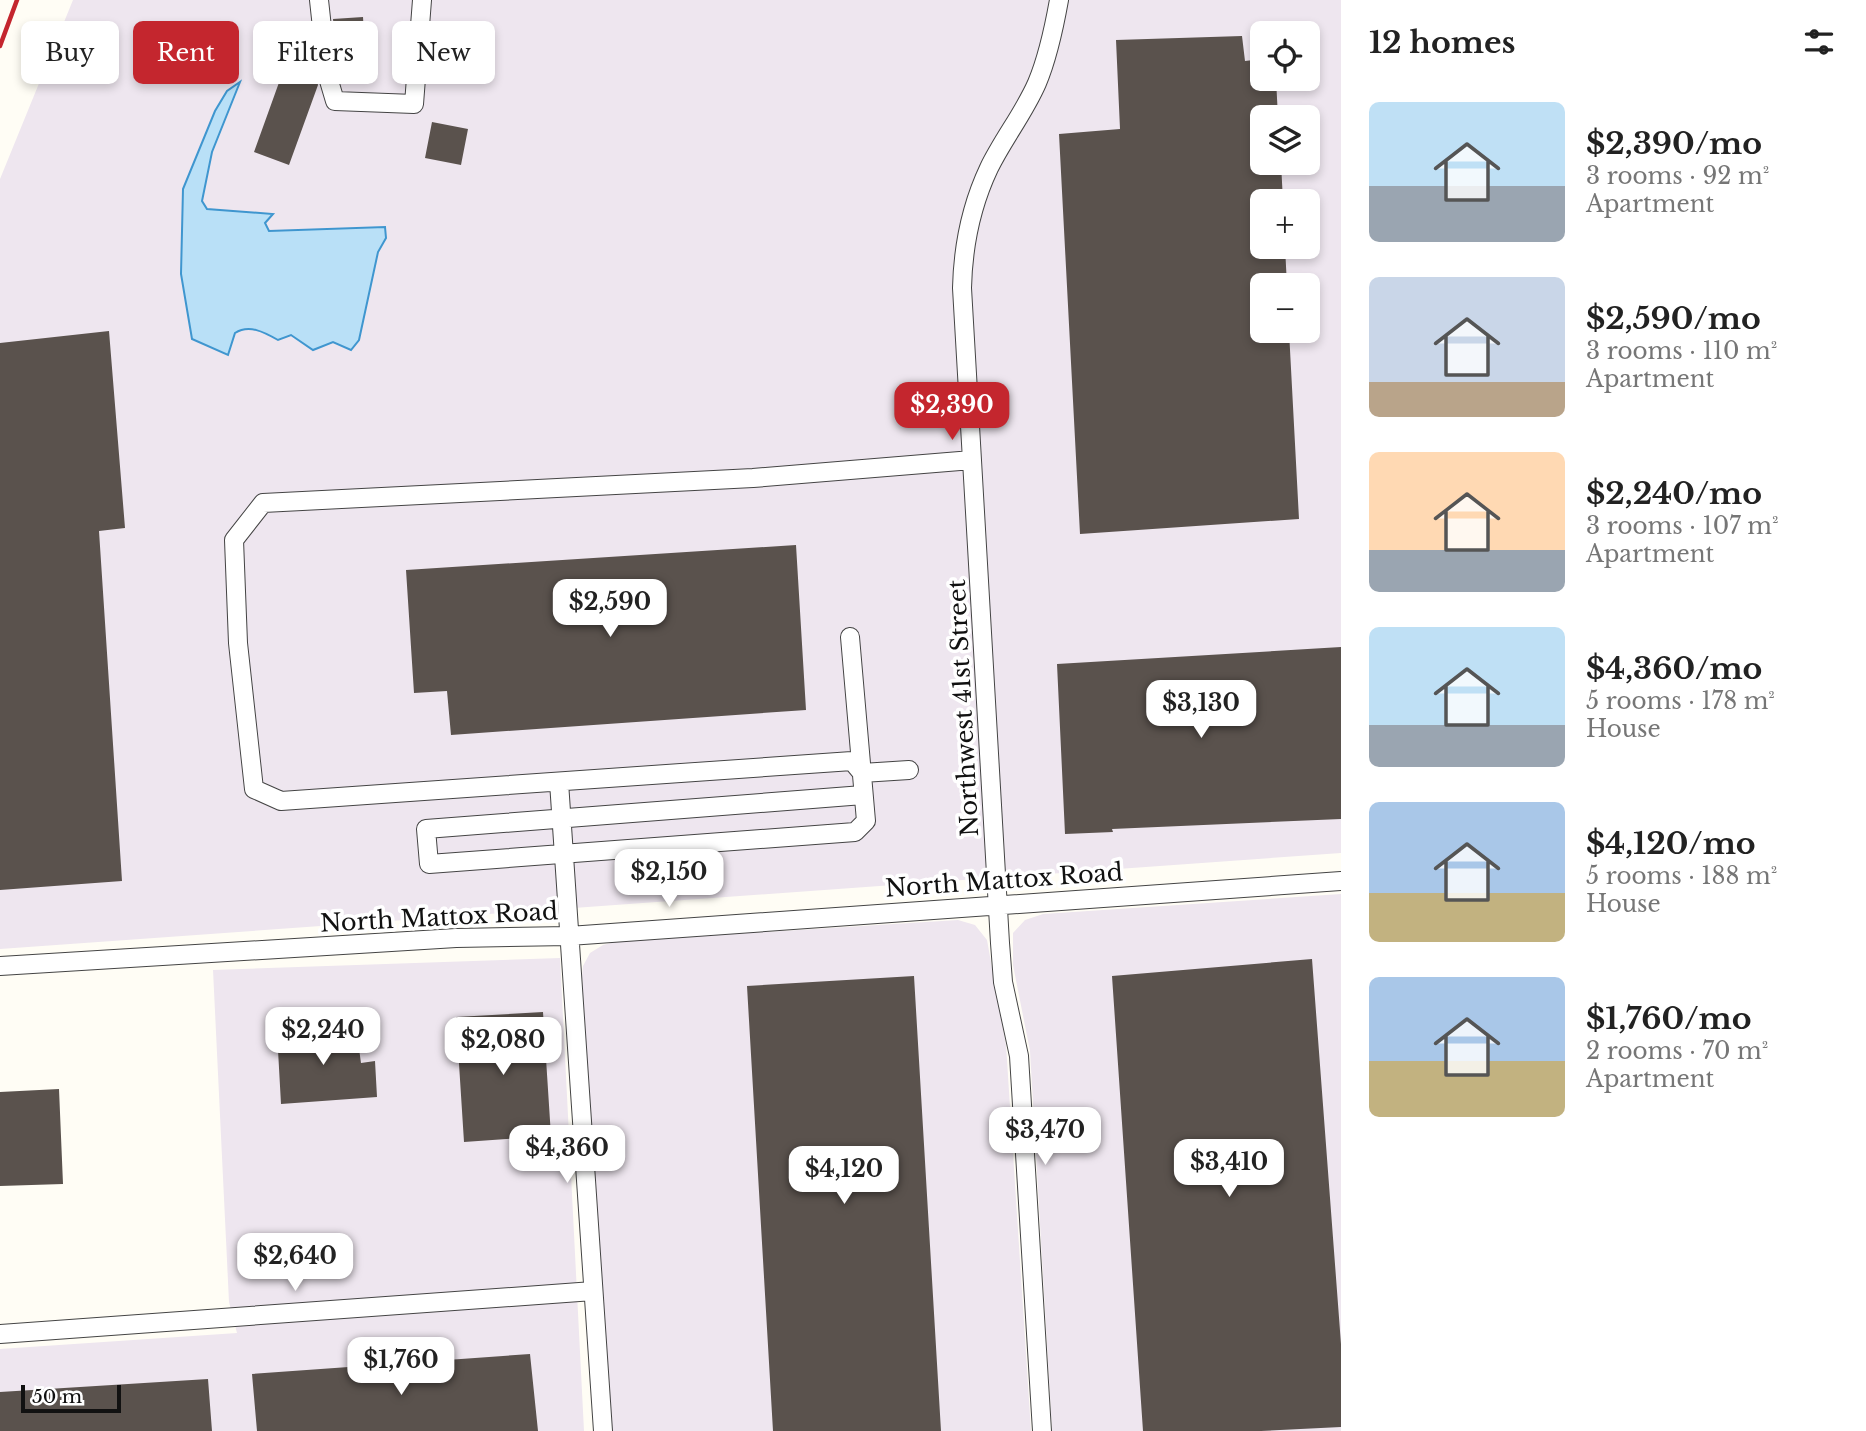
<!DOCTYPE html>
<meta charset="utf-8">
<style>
:root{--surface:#fff;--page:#f2f2f2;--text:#222;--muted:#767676;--accent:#c4262e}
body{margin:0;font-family:"Libre Baskerville",serif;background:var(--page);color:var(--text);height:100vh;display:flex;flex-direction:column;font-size:26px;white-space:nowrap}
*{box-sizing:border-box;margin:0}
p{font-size:23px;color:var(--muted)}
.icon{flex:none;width:38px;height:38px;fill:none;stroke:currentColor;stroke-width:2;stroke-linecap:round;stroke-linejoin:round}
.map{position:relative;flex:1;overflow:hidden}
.panel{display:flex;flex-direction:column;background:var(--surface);width:525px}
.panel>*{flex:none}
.banner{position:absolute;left:21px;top:21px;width:665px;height:63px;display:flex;gap:14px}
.buttons{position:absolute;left:1250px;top:21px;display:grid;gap:14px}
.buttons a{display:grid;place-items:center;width:70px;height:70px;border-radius:10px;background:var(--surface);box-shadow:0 4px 10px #0003;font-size:35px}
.scale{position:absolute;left:21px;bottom:18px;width:100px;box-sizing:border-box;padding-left:7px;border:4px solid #111;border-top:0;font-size:19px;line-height:24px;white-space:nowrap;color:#111;-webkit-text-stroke:5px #fff;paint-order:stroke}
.price{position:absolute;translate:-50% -60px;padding:0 16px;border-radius:14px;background:#fff;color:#222;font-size:23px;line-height:46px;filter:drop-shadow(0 2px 4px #0008)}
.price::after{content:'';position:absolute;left:50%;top:42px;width:21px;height:16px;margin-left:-10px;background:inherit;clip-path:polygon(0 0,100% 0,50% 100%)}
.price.active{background:var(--accent);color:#fff}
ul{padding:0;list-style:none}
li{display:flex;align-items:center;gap:21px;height:175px;padding:0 28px}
li span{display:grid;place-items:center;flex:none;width:196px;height:140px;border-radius:10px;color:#555}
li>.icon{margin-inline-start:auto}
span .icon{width:84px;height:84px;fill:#fffc;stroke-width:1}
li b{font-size:30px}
h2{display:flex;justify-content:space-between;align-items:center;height:84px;padding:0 28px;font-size:30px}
.chip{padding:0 24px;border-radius:10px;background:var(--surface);box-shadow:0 4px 10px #0003;font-size:24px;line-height:63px}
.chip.active{background:var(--accent);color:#fff}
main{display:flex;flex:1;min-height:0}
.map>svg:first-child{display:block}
</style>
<main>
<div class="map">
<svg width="1341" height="1431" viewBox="0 0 1341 1431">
<rect width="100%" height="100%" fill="#fffdf5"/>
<path fill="#eee6ef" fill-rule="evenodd" d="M73,0H1341V853L0,949V179ZM1262,33H1307V79H1262ZM1262,117H1307V163H1262ZM1262,201H1307V247H1262ZM1262,285H1307V331H1262Z
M1341,894V1431H1052L1030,1051L1013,965V933L1025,920L1043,914Z
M958,920L975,925L987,940L1006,1045L1031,1431H610L582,977L583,966L590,953L603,945L619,941Z
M560,958L584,1431H0V1349L237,1333L229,1302L213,970Z"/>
<path fill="#b9e0f7" stroke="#3f96cf" stroke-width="2" d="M240,82L212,152L202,201L207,209L273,214L265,223L269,231L385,227L386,238L378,252L359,340L351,350L333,342L313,350L291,335L278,340C264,332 249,324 235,333L228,355L192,339L181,274L183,189L215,111L227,91Z"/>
<path fill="#5a524d" d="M363,17L366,69L338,71L333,19Z
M1242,36L1245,61L1262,59V79H1276L1278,117H1262V163H1281L1283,201H1262V247H1285L1287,285H1262V331H1289L1299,519L1080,534L1059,134L1120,129L1116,40Z
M286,63L316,74L318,85L289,165L254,152Z
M432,122L468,129L461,165L425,158Z
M109,331L125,528L99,531L122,881L0,890V343Z
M796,545L806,710L451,735L447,691L414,693L406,570Z
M1341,647V819L1112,829L1113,832L1065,834L1057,664Z
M1312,959L1341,1344V1427L1261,1431H1143L1112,976Z
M914,976L941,1431H773L747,986Z
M543,1012L551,1136L464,1142L456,1017Z
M356,1027L361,1063L375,1061L377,1097L281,1104L277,1032Z
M59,1089L63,1184L0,1186V1092Z
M530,1354L538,1431H257L252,1374Z
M208,1379L212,1431H0V1392Z"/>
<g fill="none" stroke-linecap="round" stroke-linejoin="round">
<defs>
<path id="minor" d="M319,0L327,74L335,101L414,104L422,0
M850,637L866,821L855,832L429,864L426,829L863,795
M909,770L862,773L852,761L281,801L254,789L238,643L234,540L263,503L753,478L972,460
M559,782L603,1431
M0,966L456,938L569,936L1341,881
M0,1334L593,1291
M1042,1431L1019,1056L1003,982L1000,943L962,288C963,246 971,206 989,168C1003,139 1024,113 1037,83C1048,57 1054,28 1059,0"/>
</defs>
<use href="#minor" stroke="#444" stroke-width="20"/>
<use href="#minor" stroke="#fff" stroke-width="18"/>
<path stroke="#c4262e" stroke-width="4.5" d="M0,46L17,0"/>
</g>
<g text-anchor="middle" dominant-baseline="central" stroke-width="7" stroke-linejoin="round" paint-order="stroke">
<g font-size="24" fill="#111" stroke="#fff">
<text transform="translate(963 708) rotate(-93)">Northwest 41st Street</text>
<text transform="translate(1004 880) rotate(-4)">North Mattox Road</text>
<text transform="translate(439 917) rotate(-3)">North Mattox Road</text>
</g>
</g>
</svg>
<div class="buttons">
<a><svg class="icon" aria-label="locate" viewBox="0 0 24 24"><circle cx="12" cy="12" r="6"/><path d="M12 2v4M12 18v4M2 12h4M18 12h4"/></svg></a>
<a><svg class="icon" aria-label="layers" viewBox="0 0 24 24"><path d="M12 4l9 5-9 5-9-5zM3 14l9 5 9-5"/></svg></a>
<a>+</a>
<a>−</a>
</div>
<div class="scale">50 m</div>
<b class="price active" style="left:952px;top:442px">$2,390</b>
<b class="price" style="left:610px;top:639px">$2,590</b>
<b class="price" style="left:1201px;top:740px">$3,130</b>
<b class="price" style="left:669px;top:909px">$2,150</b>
<b class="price" style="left:323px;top:1067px">$2,240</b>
<b class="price" style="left:503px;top:1077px">$2,080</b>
<b class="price" style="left:1045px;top:1167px">$3,470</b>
<b class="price" style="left:567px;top:1185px">$4,360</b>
<b class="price" style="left:1229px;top:1199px">$3,410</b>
<b class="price" style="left:844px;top:1206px">$4,120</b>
<b class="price" style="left:295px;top:1293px">$2,640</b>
<b class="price" style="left:401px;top:1397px">$1,760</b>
<div class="banner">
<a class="chip">Buy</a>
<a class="chip active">Rent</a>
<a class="chip">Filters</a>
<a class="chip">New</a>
</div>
</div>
<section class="panel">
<h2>12 homes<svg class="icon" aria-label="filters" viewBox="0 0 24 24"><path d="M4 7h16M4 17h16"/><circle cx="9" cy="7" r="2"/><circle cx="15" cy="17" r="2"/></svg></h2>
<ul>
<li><span style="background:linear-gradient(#bfe0f5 60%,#9aa5b1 0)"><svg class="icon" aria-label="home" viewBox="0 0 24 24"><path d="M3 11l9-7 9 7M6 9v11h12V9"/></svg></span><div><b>$2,390/mo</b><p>3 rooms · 92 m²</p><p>Apartment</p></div></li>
<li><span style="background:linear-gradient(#c9d6e8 75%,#b9a48a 0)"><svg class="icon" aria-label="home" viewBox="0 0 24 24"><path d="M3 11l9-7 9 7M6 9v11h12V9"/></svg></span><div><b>$2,590/mo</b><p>3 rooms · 110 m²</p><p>Apartment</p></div></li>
<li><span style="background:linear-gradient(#ffd9b3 70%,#9aa5b1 0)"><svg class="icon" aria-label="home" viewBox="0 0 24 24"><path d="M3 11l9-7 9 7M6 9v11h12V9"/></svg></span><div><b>$2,240/mo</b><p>3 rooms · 107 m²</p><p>Apartment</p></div></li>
<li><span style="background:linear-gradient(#bfe0f5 70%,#9aa5b1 0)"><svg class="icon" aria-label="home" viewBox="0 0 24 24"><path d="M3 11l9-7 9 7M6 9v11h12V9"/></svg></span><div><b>$4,360/mo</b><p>5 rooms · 178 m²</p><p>House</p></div></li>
<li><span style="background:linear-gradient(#a9c7e8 65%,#c2b280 0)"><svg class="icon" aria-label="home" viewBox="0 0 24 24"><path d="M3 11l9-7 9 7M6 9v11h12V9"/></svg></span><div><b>$4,120/mo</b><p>5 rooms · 188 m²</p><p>House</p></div></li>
<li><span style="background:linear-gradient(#a9c7e8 60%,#c2b280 0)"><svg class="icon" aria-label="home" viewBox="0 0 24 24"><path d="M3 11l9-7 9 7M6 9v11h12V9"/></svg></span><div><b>$1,760/mo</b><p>2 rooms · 70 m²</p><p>Apartment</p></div></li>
</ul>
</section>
</main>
